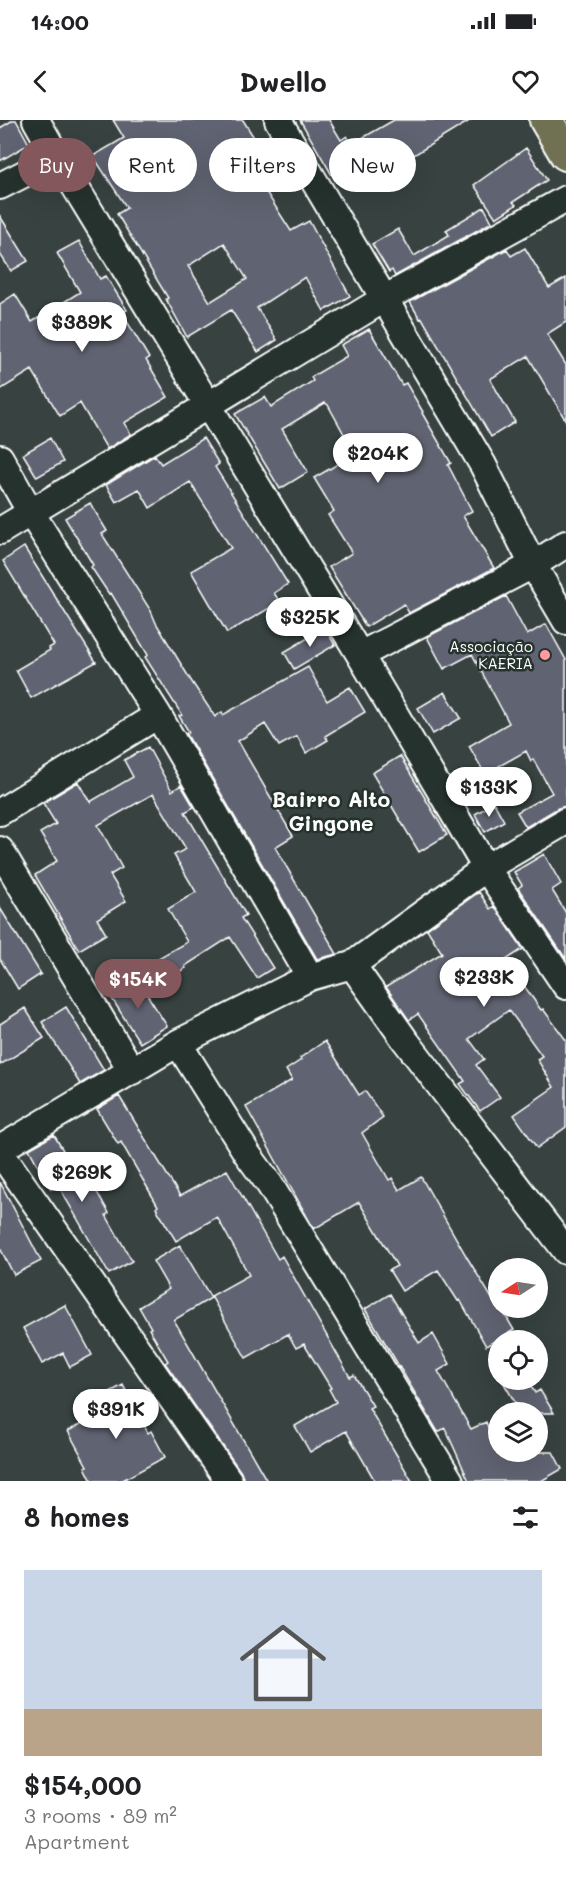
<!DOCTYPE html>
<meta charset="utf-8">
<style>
:root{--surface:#fff;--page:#f6f6f6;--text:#202124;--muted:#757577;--accent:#84575d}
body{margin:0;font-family:Mali,sans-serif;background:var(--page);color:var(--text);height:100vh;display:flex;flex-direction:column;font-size:22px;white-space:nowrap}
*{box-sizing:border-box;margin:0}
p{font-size:20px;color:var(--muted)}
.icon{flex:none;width:33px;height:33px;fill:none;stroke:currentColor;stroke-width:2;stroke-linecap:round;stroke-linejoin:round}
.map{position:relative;height:1361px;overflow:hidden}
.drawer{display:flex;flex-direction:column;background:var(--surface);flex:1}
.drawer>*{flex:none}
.top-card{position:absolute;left:18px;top:18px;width:531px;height:54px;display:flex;gap:12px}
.needle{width:39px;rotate:258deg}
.controls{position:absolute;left:488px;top:1138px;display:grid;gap:12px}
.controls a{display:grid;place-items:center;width:60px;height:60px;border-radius:50%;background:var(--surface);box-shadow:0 6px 24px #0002;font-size:30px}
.price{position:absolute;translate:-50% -51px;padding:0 14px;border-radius:21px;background:#fff;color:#222;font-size:20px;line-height:39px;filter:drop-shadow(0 2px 3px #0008)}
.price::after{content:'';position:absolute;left:50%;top:36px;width:18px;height:14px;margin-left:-9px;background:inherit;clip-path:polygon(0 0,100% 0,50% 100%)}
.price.active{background:var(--accent);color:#fff}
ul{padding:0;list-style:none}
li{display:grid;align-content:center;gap:12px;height:318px;padding:0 24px}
li span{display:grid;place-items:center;height:186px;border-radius:0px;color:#555}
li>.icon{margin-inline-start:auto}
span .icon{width:108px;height:108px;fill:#fffc;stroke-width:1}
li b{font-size:26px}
h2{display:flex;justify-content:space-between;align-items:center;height:72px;padding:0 24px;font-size:26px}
.chip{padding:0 21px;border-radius:27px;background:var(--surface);box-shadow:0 6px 24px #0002;font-size:21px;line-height:54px}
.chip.active{background:var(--accent);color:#fff}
.status{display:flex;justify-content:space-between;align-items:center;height:42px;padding:0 30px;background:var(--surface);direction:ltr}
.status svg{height:16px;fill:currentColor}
header{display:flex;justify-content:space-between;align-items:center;height:78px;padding:0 24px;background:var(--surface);font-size:27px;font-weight:800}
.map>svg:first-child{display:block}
</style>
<div class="status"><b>14:00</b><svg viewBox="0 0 49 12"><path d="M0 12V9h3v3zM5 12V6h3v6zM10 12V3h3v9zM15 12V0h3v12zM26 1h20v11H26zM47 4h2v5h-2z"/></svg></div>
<header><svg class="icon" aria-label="back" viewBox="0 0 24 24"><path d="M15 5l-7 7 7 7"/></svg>Dwello<svg class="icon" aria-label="heart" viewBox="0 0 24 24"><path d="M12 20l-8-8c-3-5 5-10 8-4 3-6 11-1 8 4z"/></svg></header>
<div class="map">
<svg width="566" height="1361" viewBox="0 0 566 1361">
<rect width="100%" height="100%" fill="#374241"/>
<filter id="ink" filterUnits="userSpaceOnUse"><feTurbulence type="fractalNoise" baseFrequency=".0167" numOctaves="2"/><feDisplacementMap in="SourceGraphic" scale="12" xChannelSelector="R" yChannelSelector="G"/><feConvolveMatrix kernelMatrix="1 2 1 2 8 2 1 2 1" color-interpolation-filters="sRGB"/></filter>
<g filter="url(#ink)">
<path fill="#606471" stroke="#fff" stroke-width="1.5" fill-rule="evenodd" d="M13,0H16L29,24L0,41V8Z
M113,0H243L268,40L252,50L291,111L309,101L350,176L324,191L305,157L257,188L277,220L258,232L231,190L187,217L166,179L168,178L117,94L127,88L93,36L124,18ZM224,123L247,159L210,182L188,146Z
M300,0H329L341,20L347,16L352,24L394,0H471L409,38L402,27L384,38L383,35L336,62Z
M526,28L547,60L513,82L516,85L496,98L474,65Z
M484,87L492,102L395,156L392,150L389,152L372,124L398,109L414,136L449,115L446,110Z
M0,96L28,141L11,151L0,134Z
M79,121L100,159L106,156L127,190L122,193L149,238L146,240L168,277L124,303L131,314L107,329L80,283L60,296L32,250L0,270V184L15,174L32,202L80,172L57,133Z
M525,128L549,168L566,158V202L547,214L566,245V301L528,236L490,259L515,302L491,317L422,198L420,199L410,182L507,129L511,136Z
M369,209L402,265L406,263L423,292L422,293L451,343L448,345L472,391L463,396L494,448L409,493L404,484L366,507L329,447L352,433L328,395L334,391L314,358L355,334L328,285L325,283L282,309L308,352L280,369L235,294L265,277L271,287L313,261L311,257L347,236L341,225Z
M50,318L63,342L37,357L23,334Z
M203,318L219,344L215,347L288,464L274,473L280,482L227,513L191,451L231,428L190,362L150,388L139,369L116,382L106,365L155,335L161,344Z
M90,383L107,411L102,414L151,491L156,503L190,559L215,597L222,592L223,595L308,547L327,581L350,567L365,592L325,616L328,620L306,633L297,616L279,626L265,604L238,621L293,716L275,727L337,834L317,839L186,613L189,612L179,596L182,595L145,537L148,535L111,473L109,474L91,447L93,445L65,398Z
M24,427L96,542L31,578L16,550L50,530L49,528L54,525L3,441Z
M506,476L527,515L546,504L566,540V686L558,688L526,707L517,692L552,673L533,639L531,641L526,631L485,654L469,626L509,603L472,534L444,549L427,517Z
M325,508L335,525L294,549L284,532Z
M445,572L461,598L433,614L418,588Z
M148,627L172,671L181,665L194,687L185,692L246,795L241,798L273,848L257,858L230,817L185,846L186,848L157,864L146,845L187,822L168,789L196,772L174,735L186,729L153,674L98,705L122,748L110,755L126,781L97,799L106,814L79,830L35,755L57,741L40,713L56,704L43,683L78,662L90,682L133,657L124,640Z
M400,636L447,715L419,732L372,653Z
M494,683L504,701L485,712L475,694Z
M544,734L561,764L552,770L566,793V839L518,768L522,765L514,752Z
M479,772L490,789L494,786L523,829L506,840L541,890L543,889L566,920V1007L537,1028L514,995L554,967L537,939L542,936L509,890L469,919L484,939L476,945L500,977L480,991L460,964L465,961L418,894L409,900L386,867L442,833L427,809Z
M0,788L41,854L18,869L0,839Z
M136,857L167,906L140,923L109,874Z
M66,887L104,950L80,964L42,902Z
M25,888L44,918L0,945V904Z
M325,921L359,975L365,971L383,997L362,1013L389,1060L392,1058L399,1070L421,1057L468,1139L499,1190L501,1188L514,1210L486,1226L460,1180L458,1181L438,1150L402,1171L389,1150L397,1146L359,1082L314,1109L246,987L292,960L286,950L301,940L300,938Z
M119,976L180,1076L227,1050L278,1139L282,1136L350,1257L354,1255L373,1286L369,1288L412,1361H375L346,1311L310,1332L295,1306L336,1282L329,1269L331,1268L304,1224L296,1228L288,1214L246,1238L211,1176L249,1155L217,1097L176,1121L156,1088L158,1086L121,1022L118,1024L97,989Z
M54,1015L87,1071L94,1067L109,1093L106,1095L132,1141L109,1154L58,1065L51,1069L29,1029Z
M0,1062L41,1141L14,1155L0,1128Z
M180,1125L211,1178L174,1200L267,1361H244L241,1352L165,1243L168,1241L149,1209L151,1208L139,1187L169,1169L153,1141Z
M390,1174L419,1223L433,1214L450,1244L438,1251L471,1309L486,1302L498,1332H553L562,1349L541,1361H469L445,1308L438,1312L365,1189Z
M65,1185L92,1235L70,1247L63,1233L42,1244L23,1208Z
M502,1260H527L535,1273L540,1270L554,1293H500L516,1284Z
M123,1265L148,1313L151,1311L165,1337L121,1361H92L85,1347L87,1346L68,1311L100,1294L93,1281Z"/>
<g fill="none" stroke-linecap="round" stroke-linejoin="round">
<defs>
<path id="minor" d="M36,0L57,37L360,535L486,748L566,866
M278,0L483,345L533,445L566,501
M0,66L57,37
M0,338L31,393L158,595L310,857
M0,411L384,179L566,79
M360,535L533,445L566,424
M0,692L158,595
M0,730L132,951
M352,845L405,920L566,1131
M178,923L248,1035L270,1065L450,1361
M0,1029L178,923L310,857L352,845L486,748L566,701
M0,1032L229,1361"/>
<path id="major" d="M546,0L566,34"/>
</defs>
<use href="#minor" stroke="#fff" stroke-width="30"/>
<use href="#major" stroke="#fff" stroke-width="36"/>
<use href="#minor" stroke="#26332d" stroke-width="26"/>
<use href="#major" stroke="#706f52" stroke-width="32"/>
</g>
</g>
<circle fill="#ff9aa2" stroke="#26332d" stroke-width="2" cx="545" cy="535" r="6"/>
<g text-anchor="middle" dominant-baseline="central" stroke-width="5" stroke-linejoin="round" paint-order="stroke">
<g font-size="15" fill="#fff" stroke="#26332d" text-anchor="end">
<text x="533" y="526">Associação<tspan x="533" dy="17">KAERIA</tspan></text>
</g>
<g font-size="21" font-weight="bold" fill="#fff" stroke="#26332d">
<text x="331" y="678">Bairro Alto<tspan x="331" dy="24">Gingone</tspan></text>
</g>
</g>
</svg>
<div class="controls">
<a><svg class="needle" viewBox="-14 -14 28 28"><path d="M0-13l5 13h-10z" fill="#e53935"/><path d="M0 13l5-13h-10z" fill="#757577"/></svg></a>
<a><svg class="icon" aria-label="locate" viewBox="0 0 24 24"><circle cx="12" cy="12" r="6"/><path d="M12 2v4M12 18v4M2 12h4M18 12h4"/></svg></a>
<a><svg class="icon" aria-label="layers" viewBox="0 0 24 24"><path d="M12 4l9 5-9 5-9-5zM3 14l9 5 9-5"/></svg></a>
</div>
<b class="price" style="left:82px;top:233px">$389K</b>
<b class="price" style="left:378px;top:364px">$204K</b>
<b class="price" style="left:310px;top:528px">$325K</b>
<b class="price" style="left:489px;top:698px">$133K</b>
<b class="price" style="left:484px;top:888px">$233K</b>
<b class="price active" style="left:138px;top:890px">$154K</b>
<b class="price" style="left:82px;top:1083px">$269K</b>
<b class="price" style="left:116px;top:1320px">$391K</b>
<div class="top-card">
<a class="chip active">Buy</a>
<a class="chip">Rent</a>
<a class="chip">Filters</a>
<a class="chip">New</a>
</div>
</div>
<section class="drawer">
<h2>8 homes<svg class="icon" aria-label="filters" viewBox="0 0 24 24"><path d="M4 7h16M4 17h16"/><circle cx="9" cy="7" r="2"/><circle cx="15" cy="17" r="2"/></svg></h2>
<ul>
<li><span style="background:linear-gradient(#c9d6e8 75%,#b9a48a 0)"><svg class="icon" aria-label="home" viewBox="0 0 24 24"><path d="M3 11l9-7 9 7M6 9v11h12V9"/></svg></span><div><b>$154,000</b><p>3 rooms · 89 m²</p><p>Apartment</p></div></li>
</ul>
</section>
